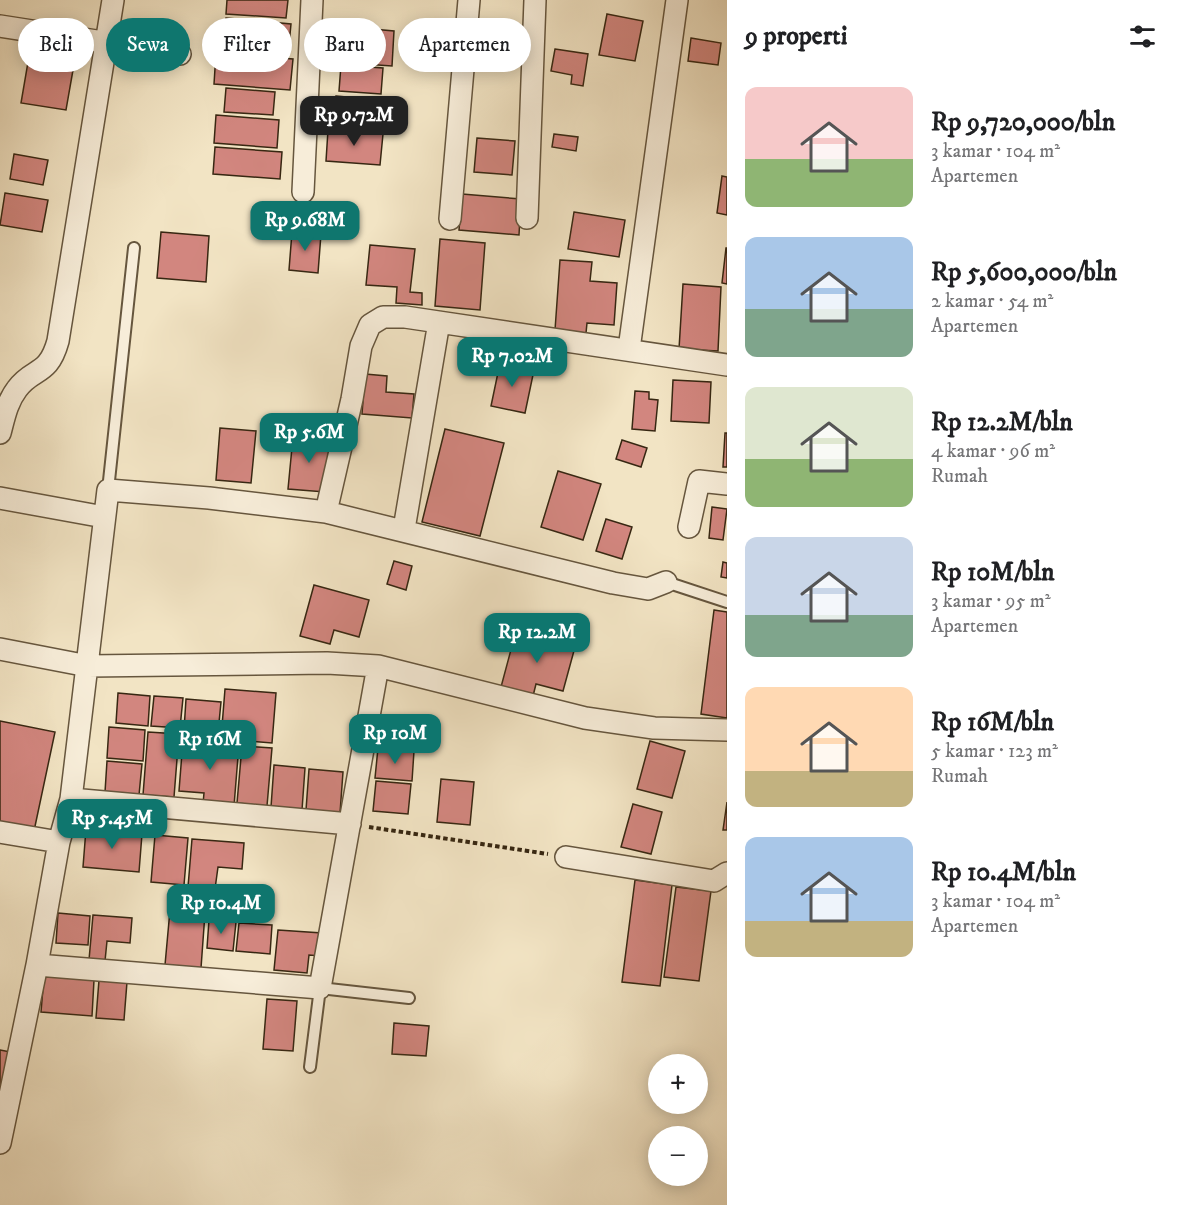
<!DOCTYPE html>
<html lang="id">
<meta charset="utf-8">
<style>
:root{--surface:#fff;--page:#f6f6f6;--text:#202124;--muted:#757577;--accent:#0f766e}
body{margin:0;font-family:"IM FELL DW Pica",serif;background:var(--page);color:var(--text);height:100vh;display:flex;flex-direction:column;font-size:22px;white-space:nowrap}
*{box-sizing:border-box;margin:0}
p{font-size:20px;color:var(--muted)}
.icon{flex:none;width:33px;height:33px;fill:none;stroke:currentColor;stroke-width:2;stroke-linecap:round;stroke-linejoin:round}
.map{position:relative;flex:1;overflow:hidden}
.sheet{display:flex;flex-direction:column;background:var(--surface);width:450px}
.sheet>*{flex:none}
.guide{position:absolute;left:18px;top:18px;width:570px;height:54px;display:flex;gap:12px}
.fabs{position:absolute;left:648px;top:1054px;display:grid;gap:12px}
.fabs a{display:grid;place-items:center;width:60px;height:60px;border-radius:50%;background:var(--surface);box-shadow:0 3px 15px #0003;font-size:30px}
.price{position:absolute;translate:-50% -51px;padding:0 14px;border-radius:12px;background:var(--accent);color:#fff;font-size:20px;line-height:39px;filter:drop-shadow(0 2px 3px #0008)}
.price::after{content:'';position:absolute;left:50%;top:36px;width:18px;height:14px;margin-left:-9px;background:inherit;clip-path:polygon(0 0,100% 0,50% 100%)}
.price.selected{background:#222;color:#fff}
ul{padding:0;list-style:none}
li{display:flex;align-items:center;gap:18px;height:150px;padding:0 18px}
li span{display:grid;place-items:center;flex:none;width:168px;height:120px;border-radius:12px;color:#555}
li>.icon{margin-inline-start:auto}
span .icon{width:72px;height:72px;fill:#fffc;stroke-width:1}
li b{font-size:26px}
h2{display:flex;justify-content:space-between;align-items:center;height:72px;padding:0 18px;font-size:26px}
.pill{padding:0 21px;border-radius:27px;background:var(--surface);box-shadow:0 3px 15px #0003;font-size:21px;line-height:54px}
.pill.selected{background:var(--accent);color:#fff}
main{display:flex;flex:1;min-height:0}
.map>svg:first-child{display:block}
</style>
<main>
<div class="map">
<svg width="727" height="1205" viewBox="0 0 727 1205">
<rect width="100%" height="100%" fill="#f2e4c4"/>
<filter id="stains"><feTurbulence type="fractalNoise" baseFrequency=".00333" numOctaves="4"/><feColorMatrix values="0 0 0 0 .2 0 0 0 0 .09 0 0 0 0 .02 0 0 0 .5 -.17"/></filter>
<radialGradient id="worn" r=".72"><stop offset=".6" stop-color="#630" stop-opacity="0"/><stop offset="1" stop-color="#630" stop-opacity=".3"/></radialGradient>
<path fill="#d2867f" stroke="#372712" stroke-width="1.5" d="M227,0H288L286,18L226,14Z
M607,14L643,21L635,61L599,55Z
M226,18L291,24L288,55L224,50Z
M338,26L394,31L392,66L335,62Z
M691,38L721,43L718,65L688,61Z
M486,41L512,43L510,70L483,67Z
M555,49L588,54L583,86L571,84L572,75L551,71Z
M216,53L293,59L290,90L214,84Z
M28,62L73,70L66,110L21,103Z
M341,65L383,68L381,94L339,91Z
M226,88L275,92L273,115L224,112Z
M336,96L367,99L366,123L335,121Z
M216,115L279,120L277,148L214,143Z
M328,130L383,134L380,165L326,161Z
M554,134L578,137L576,151L552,147Z
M477,138L515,141L512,175L474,172Z
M215,147L282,152L280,179L213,174Z
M14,154L48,160L43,185L10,179Z
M722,176L727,177V215L717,213Z
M5,193L48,200L42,232L0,225Z
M462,194L521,199L519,235L459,230Z
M574,212L625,220L619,257L568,249Z
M161,232L209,236L206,282L157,278Z
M292,232L321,234L318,273L289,270Z
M440,239L485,243L480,310L435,306Z
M370,245L415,249L410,292L422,293V305L396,303L397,287L366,285Z
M726,248H727V284L722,283Z
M560,260L592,262L590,281L617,283L614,325L587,323L586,333L555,330Z
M683,284L721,287L718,351L679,349Z
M500,363L534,370L525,413L491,406Z
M365,374L387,376L386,392L414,394L412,418L362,414Z
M673,380L711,382L709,423L671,421Z
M635,391L649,392V399L658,400L655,431L632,429Z
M220,428L256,431L251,483L216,480Z
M445,429L504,443L480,536L422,522Z
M725,433H727V467H723Z
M293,437L330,440L325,492L288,489Z
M622,440L647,448L641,467L616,459Z
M558,471L601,484L583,540L541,527Z
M712,507L727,509L723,540L709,538Z
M606,519L632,527L622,559L596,551Z
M394,561L412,566L406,590L387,584Z
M723,562L727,563V578L721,577Z
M314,585L369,600L359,637L334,630L330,644L300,636Z
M714,610L727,612V718L701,714Z
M516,631L575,647L563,691L536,684L533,696L501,687Z
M225,689L276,693L272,743L221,739Z
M118,693L150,696L148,726L116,723Z
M154,696L183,698L180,728L151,726Z
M186,699L221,702L218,733L184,730Z
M0,721L55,732L34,831L0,824Z
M109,727L145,730L143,761L107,758Z
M148,732L179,734L174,797L143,795Z
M183,740L239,744L234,806L203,804L204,793L179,791Z
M650,741L685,751L672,798L637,789Z
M242,746L272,748L267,806L237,803Z
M378,748L414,751L412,781L375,778Z
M107,761L142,764L139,795L105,792Z
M274,765L305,768L302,810L271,807Z
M309,769L343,772L340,813L306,810Z
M441,779L474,782L470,825L437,822Z
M376,781L411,784L408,814L373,811Z
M727,802V830H723Z
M633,804L662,812L651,854L621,847Z
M86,829L142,834L139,872L83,867Z
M155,835L188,838L184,885L151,882Z
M192,839L244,843L242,869L218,867L215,889L188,887Z
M635,880L672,885L660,986L622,982Z
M676,887L711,891L699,981L664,977Z
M170,910L205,913L201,968L165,965Z
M58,913L90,916L88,945L56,943Z
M93,915L132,918L130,943L107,941L105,961L89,960Z
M209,920L236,922L233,951L207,948Z
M239,923L272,925L270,954L236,951Z
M278,930L322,933L321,956L309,955L307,973L274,970Z
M44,976L94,980L92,1016L41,1012Z
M99,980L127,982L124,1020L96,1018Z
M267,999L297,1001L293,1051L263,1049Z
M394,1023L429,1026L426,1056L392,1054Z
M0,1050L16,1053L0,1108Z"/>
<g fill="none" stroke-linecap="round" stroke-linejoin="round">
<defs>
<path id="service" d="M108,490L134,248
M666,582L727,602
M310,1067L320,988L409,998"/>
<path id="minor" d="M0,26L180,54
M303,192L312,0
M527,218L535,0
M450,219L469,0
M629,349L677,0
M0,433C4,418 7,402 17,389C33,367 48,377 58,341L113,0
M0,498L104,517
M326,512L352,399L361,346L370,325L383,317H405L727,365
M689,527L699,481L727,484
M404,529L439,322
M0,649L88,666L327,663L378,666L585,718L654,728L727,730
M378,666L320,988L37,965L59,842L71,799L108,490L209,498L326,512L613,583L648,589L666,582
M71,799L350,824
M0,832L59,842
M566,857L714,881L727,873
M0,1123L4,1124L37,965
M0,1143L4,1124"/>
</defs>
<use href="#service" stroke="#66563e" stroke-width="14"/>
<use href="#minor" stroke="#66563e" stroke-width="24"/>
<path stroke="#372712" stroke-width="4" stroke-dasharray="4.5 3" stroke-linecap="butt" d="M369,827L548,854"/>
<use href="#service" stroke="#f7edd9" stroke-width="10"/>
<use href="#minor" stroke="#f7edd9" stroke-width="21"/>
</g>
<rect width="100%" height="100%" filter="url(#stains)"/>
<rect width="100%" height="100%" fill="url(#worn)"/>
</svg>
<div class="fabs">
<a>+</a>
<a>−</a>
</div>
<b class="price selected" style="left:354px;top:147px">Rp 9.72M</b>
<b class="price" style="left:305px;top:252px">Rp 9.68M</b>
<b class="price" style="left:512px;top:388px">Rp 7.02M</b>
<b class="price" style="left:309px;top:464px">Rp 5.6M</b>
<b class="price" style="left:537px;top:664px">Rp 12.2M</b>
<b class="price" style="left:395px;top:765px">Rp 10M</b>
<b class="price" style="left:210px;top:771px">Rp 16M</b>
<b class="price" style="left:112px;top:850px">Rp 5.45M</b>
<b class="price" style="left:221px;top:935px">Rp 10.4M</b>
<div class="guide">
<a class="pill">Beli</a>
<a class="pill selected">Sewa</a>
<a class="pill">Filter</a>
<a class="pill">Baru</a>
<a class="pill">Apartemen</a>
</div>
</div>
<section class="sheet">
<h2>9 properti<svg class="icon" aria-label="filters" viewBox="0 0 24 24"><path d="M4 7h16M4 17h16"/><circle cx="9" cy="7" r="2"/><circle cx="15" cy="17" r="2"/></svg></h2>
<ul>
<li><span style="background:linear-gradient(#f6c9c9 60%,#8fb573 0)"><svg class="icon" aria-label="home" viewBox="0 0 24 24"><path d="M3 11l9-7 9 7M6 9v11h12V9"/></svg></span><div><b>Rp 9,720,000/bln</b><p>3 kamar · 104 m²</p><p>Apartemen</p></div></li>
<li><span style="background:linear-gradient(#a9c7e8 60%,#7fa58c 0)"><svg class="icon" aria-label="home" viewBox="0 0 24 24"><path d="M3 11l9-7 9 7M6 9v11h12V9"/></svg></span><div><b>Rp 5,600,000/bln</b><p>2 kamar · 54 m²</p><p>Apartemen</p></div></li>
<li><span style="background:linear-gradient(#dfe7d0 60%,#8fb573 0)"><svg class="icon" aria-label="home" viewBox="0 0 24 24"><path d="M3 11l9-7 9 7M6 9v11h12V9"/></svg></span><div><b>Rp 12.2M/bln</b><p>4 kamar · 96 m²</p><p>Rumah</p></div></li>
<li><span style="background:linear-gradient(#c9d6e8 65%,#7fa58c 0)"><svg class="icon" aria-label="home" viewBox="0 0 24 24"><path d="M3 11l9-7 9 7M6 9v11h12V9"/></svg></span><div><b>Rp 10M/bln</b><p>3 kamar · 95 m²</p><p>Apartemen</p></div></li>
<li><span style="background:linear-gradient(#ffd9b3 70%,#c2b280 0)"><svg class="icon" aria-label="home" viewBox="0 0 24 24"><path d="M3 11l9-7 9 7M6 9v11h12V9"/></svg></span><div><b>Rp 16M/bln</b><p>5 kamar · 123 m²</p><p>Rumah</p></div></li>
<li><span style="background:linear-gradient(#a9c7e8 70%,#c2b280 0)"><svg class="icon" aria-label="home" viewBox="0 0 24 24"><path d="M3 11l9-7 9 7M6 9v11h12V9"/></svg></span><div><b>Rp 10.4M/bln</b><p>3 kamar · 104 m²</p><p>Apartemen</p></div></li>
</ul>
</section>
</main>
